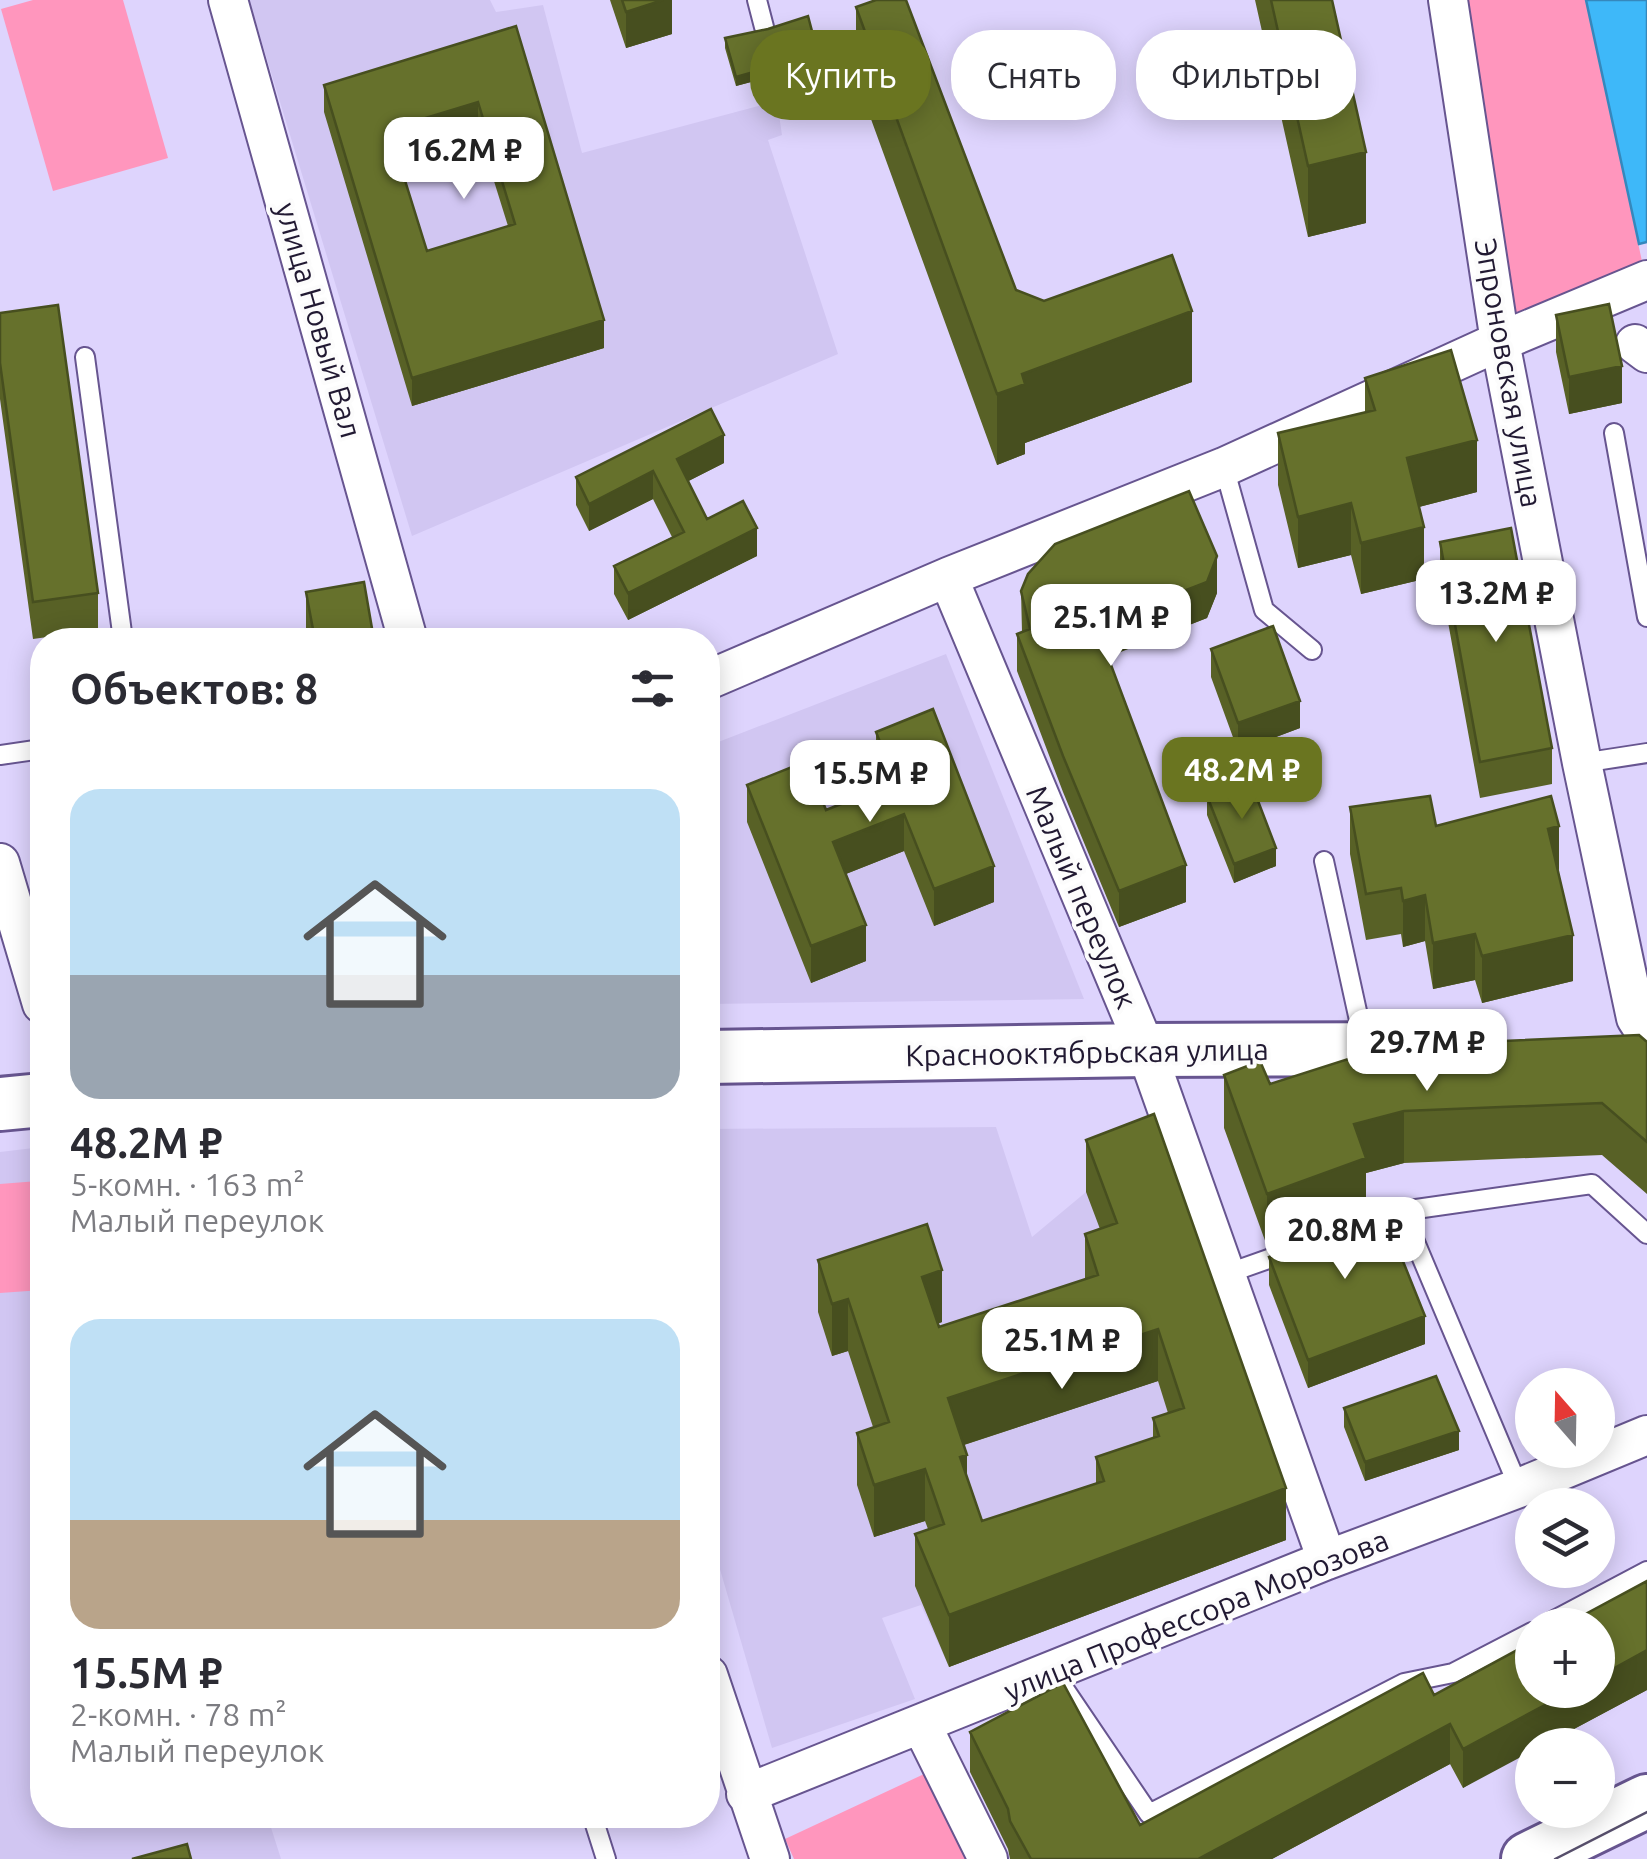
<!DOCTYPE html>
<html lang="ru">
<meta charset="utf-8">
<style>
:root{--surface:#fff;--page:#f7f7f7;--text:#2b2b33;--muted:#7c7c81;--accent:#6a7520}
body{margin:0;font-family:Ubuntu,sans-serif;background:var(--page);color:var(--text);height:100vh;display:flex;flex-direction:column;font-size:38px;white-space:nowrap}
*{box-sizing:border-box;margin:0}
p{font-size:32px;color:var(--muted)}
.icon{flex:none;width:55px;height:55px;fill:none;stroke:currentColor;stroke-width:2;stroke-linecap:round;stroke-linejoin:round}
.map{position:relative;flex:1;overflow:hidden}
.drawer{position:absolute;left:30px;top:628px;width:690px;height:1200px;display:flex;flex-direction:column;background:var(--surface);border-radius:40px;box-shadow:0 5px 25px #0003}
.drawer>*{flex:none}
.hud{position:absolute;left:750px;top:30px;width:745px;height:90px;display:flex;gap:20px}
.needle{width:65px;rotate:340deg}
.fabs{position:absolute;left:1515px;top:1368px;display:grid;gap:20px}
.fabs a{display:grid;place-items:center;width:100px;height:100px;border-radius:50%;background:var(--surface);box-shadow:0 5px 25px #0003;font-size:50px}
.price{position:absolute;translate:-50% -85px;padding:0 22px;border-radius:20px;background:#fff;color:#222;font-size:32px;line-height:65px;filter:drop-shadow(0 2px 5px #0008)}
.price::after{content:'';position:absolute;left:50%;top:60px;width:30px;height:22px;margin-left:-15px;background:inherit;clip-path:polygon(0 0,100% 0,50% 100%)}
.price.selected{background:var(--accent);color:#fff}
ul{padding:0;list-style:none}
li{display:grid;align-content:center;gap:20px;height:530px;padding:0 40px}
li span{display:grid;place-items:center;height:310px;border-radius:30px;color:#555}
li>.icon{margin-inline-start:auto}
span .icon{width:180px;height:180px;fill:#fffc;stroke-width:1}
li b{font-size:42px}
h2{display:flex;justify-content:space-between;align-items:center;height:120px;padding:0 40px;font-size:42px}
.chip{padding:0 35px;border-radius:40px;background:var(--surface);box-shadow:0 5px 25px #0003;font-size:35px;line-height:90px}
.chip.selected{background:var(--accent);color:#fff}
.map>svg:first-child{display:block}
</style>
<div class="map">
<svg width="1647" height="1859" viewBox="0 0 1647 1859">
<rect width="100%" height="100%" fill="#ded4fd"/>
<path fill="#d1c6f2" d="M249,0H490L496,12L543,5L582,153L777,101L782,135L768,140L838,354L412,536Z
M946,654L1084,999L708,1004V746Z
M996,1127L1032,1237L1086,1192L1286,1540L949,1667L921,1605L882,1618L915,1699L772,1748L708,1528V1129Z
M42,1147V1815H267L281,1859H0V1152Z"/>
<path fill="#ff96bd" d="M33,0H123L168,158L53,191L1,9Z
M1448,0H1586L1646,280L1500,342Z
M38,1181L42,1290L0,1293V1184Z
M937,1768L978,1859H794L785,1839Z"/>
<path fill="#3eb8f9" stroke="#3588bd" stroke-width="2.5" d="M1586,0H1647V242L1639,244Z"/>
<g fill="none" stroke-linecap="round" stroke-linejoin="round">
<defs>
<path id="lane" d="M757,0L764,27
M85,357L123,640
M1614,433L1647,617
M1224,467L1264,610L1312,650
M0,755L42,749
M1582,763L1647,753
M1324,861L1364,1043
M1402,1211L1592,1184L1647,1234
M1363,1225L1402,1211L1519,1488
M1226,1274L1291,1251
M1545,1625L1647,1571
M1059,1681L1149,1814L1404,1683L1453,1673L1532,1632
M592,1815L606,1859"/>
<path id="street" d="M228,0L408,640
M1448,0L1500,342L1582,763L1636,1018L1647,1035
M1635,344L1647,353
M948,577L1146,1050L1327,1560
M708,680L948,577L1224,467L1487,347L1647,280
M0,863L42,1004
M708,1675L770,1859
M922,1726L988,1859
M746,1794L1327,1560L1519,1488L1647,1435"/>
<path id="secondary" d="M708,1057L1146,1050L1451,1049
M0,1104L42,1100
M1528,1859L1647,1801"/>
</defs>
<use href="#lane" stroke="#675590" stroke-width="22"/>
<use href="#street" stroke="#675590" stroke-width="42"/>
<use href="#secondary" stroke="#675590" stroke-width="58"/>
<use href="#lane" stroke="#fff" stroke-width="18"/>
<use href="#street" stroke="#fff" stroke-width="38"/>
<use href="#secondary" stroke="#fff" stroke-width="52"/>
<path stroke="#574f6c" stroke-width="2.5" d="M1555,1859L1647,1812"/>
</g>
<path fill="#586126" fill-rule="evenodd" d="M610,0H672V34L626,48Z
M1255,0H1332L1366,223L1308,237Z
M856,7L1016,290L1192,382L1025,443V454L997,465L856,78Z
M516,26L604,348L412,406L324,112V85ZM478,130L508,226L427,251L397,154Z
M725,38L818,64L736,86L725,48Z
M0,313L98,593V630L33,639L0,399Z
M1556,315L1622,403L1569,414L1556,352Z
M1365,378L1477,492L1419,507L1424,579L1361,594L1351,555L1298,568L1278,485V433L1365,412Z
M724,463L688,481L707,519L757,556L628,620L614,594V566L672,537L653,499L589,531L576,505V477Z
M1440,542L1552,748V784L1480,798L1440,578Z
M1021,591L1217,593L1207,618L1108,657L1186,902L1119,927L1063,792L1017,671V634L1022,632Z
M306,592L374,640H308L306,629Z
M1211,649L1300,728L1238,751L1211,677Z
M876,732L994,902L934,926L904,851L846,874L866,961L811,983L747,822V785L826,810L884,787L876,768Z
M1207,796L1276,866L1234,883L1207,815Z
M1350,807L1436,826L1559,873L1573,981L1482,1003L1475,980L1433,989L1425,941L1403,947L1401,934L1366,940L1350,854Z
M1647,1042V1194L1602,1155L1404,1163L1366,1173V1209L1425,1344L1308,1388L1269,1285V1257L1275,1255V1243L1267,1246L1224,1128V1075L1270,1084Z
M1086,1140L1286,1540L949,1667L915,1586V1534L928,1529L925,1521L874,1537L857,1485V1433L873,1427L848,1351L832,1356L818,1312V1260L942,1322L937,1324L939,1327L1085,1279V1234L1100,1229L1086,1192ZM1158,1381L1168,1413L1153,1418V1438L1096,1457V1483L982,1521L967,1477L964,1445Z
M1344,1408L1459,1450L1365,1481L1344,1427Z
M1647,1690L1544,1745H1532L1463,1788L1450,1764L1272,1859H1010L1008,1849L970,1772V1732L1140,1825L1434,1695Z"/>
<path fill="#474f1f" d="M663,0H672V34L626,48V12Z
M818,54V64L736,86V77Z
M478,102V130L389,157V129Z
M1366,152V223L1308,237V166Z
M1192,311V382L1025,443V454L997,465V394L1022,374Z
M604,320V348L412,406V378Z
M1622,366V403L1569,414V377Z
M724,435V463L677,487V459Z
M1477,440V492L1407,510V458Z
M653,471V499L589,531V504Z
M1351,503V555L1298,568V517Z
M1424,527V579L1361,594V543Z
M757,528V556L628,620V593Z
M1217,556V593L1207,618L1096,661V625Z
M1300,701V728L1238,751V723Z
M904,814V851L833,879V842Z
M1559,826V873L1548,829Z
M1276,848V866L1234,883V864Z
M1186,865V902L1119,927V891Z
M994,866V902L934,926V889Z
M1425,895V941L1403,947V901Z
M866,925V961L811,983V946Z
M1475,934V980L1433,989V943Z
M1573,935V981L1482,1003V956Z
M1404,1111V1163L1366,1173V1210L1267,1246V1194L1354,1124Z
M942,1270V1322L922,1329V1277Z
M848,1299V1351L832,1356V1304Z
M1425,1316V1344L1308,1388V1360Z
M1158,1329V1381L948,1450V1398Z
M1459,1431V1450L1365,1481V1462Z
M967,1455V1507L960,1457Z
M925,1469V1521L874,1537V1485Z
M1286,1488V1540L949,1667V1615Z
M1647,1650V1690L1544,1745H1532V1751L1463,1788V1749L1573,1690H1598V1677Z
M1450,1724V1764L1272,1859H1198Z
M634,1815H680L634,1828Z"/>
<path fill="#66712c" stroke="#474f1f" stroke-width="2.5" fill-rule="evenodd" d="M622,0H663L626,12Z
M876,0H906L1016,290L1044,301L1172,255L1192,311L1022,374L1025,384L997,394L856,7Z
M1271,0H1332L1366,152L1308,166Z
M808,16L818,54L736,77L725,38L768,29Z
M516,26L604,320L412,378L324,85ZM478,102L515,224L427,251L389,129Z
M1609,304L1622,366L1569,377L1556,315Z
M58,305L98,593L33,602L0,363V313Z
M1451,350L1477,440L1407,458L1424,527L1361,543L1351,503L1298,517L1278,433L1375,410L1365,378Z
M711,409L724,435L677,459L707,519L743,501L757,528L628,593L614,566L684,532L653,471L589,504L576,477Z
M1189,491L1217,556L1207,582L1096,625L1186,865L1119,891L1063,756L1017,634L1030,629L1021,591L1028,574L1055,544Z
M1511,528L1552,748L1480,762L1440,542Z
M364,582L374,640H315L306,592Z
M1273,626L1300,701L1238,723L1211,649Z
M933,709L994,866L934,889L904,814L833,842L866,925L811,946L747,785L807,761L826,810L896,782L876,732Z
M1250,780L1276,848L1234,864L1207,796Z
M1430,796L1436,826L1551,796L1559,826L1548,829L1573,935L1482,956L1475,934L1433,943L1425,895L1403,901L1401,888L1366,894L1350,807Z
M1639,1035L1647,1042V1142L1602,1103L1404,1111L1354,1124L1366,1158L1267,1194L1224,1075L1260,1061L1270,1084L1389,1046Z
M1154,1114L1286,1488L949,1615L915,1534L944,1524L925,1469L874,1485L857,1433L889,1422L848,1299L832,1304L818,1260L927,1224L942,1270L922,1277L939,1327L1098,1275L1085,1234L1117,1223L1086,1140ZM1158,1329L1184,1408L1153,1418L1159,1436L1096,1457L1104,1481L982,1521L960,1457L967,1455L948,1398Z
M1375,1206L1379,1216L1384,1214L1425,1316L1308,1360L1269,1257L1279,1253L1275,1242Z
M1436,1376L1459,1431L1365,1462L1344,1408Z
M1647,1581V1650L1598,1677V1625H1565Z
M1532,1642V1690H1573L1463,1749L1450,1724L1198,1859H1031L1010,1821L1008,1809L970,1732L1063,1683L1140,1825L1423,1673L1434,1695Z
M187,1844L191,1859H132Z"/>
<g text-anchor="middle" dominant-baseline="central" stroke-width="8" stroke-linejoin="round" paint-order="stroke">
<g font-size="30" fill="#211932" stroke="#fcfcfc">
<text transform="translate(319 320) rotate(74)">улица Новый Вал</text>
<text transform="translate(1509 373) rotate(80)">Эпроновская улица</text>
<text transform="translate(1082 897) rotate(67)">Малый переулок</text>
<text transform="translate(1087 1052) rotate(-1)">Краснооктябрьская улица</text>
<text transform="translate(1196 1615) rotate(-22)">улица Профессора Морозова</text>
</g>
</g>
</svg>
<div class="fabs">
<a><svg class="needle" viewBox="-14 -14 28 28"><path d="M0-13l5 13h-10z" fill="#e53935"/><path d="M0 13l5-13h-10z" fill="#7c7c81"/></svg></a>
<a><svg class="icon" aria-label="layers" viewBox="0 0 24 24"><path d="M12 4l9 5-9 5-9-5zM3 14l9 5 9-5"/></svg></a>
<a>+</a>
<a>−</a>
</div>
<b class="price" style="left:464px;top:202px">16.2M ₽</b>
<b class="price" style="left:1496px;top:645px">13.2M ₽</b>
<b class="price" style="left:1111px;top:669px">25.1M ₽</b>
<b class="price selected" style="left:1242px;top:822px">48.2M ₽</b>
<b class="price" style="left:870px;top:825px">15.5M ₽</b>
<b class="price" style="left:1427px;top:1094px">29.7M ₽</b>
<b class="price" style="left:1345px;top:1282px">20.8M ₽</b>
<b class="price" style="left:1062px;top:1392px">25.1M ₽</b>
<div class="hud">
<a class="chip selected">Купить</a>
<a class="chip">Снять</a>
<a class="chip">Фильтры</a>
</div>
<section class="drawer">
<h2>Объектов: 8<svg class="icon" aria-label="filters" viewBox="0 0 24 24"><path d="M4 7h16M4 17h16"/><circle cx="9" cy="7" r="2"/><circle cx="15" cy="17" r="2"/></svg></h2>
<ul>
<li><span style="background:linear-gradient(#bfe0f5 60%,#9aa5b1 0)"><svg class="icon" aria-label="home" viewBox="0 0 24 24"><path d="M3 11l9-7 9 7M6 9v11h12V9"/></svg></span><div><b>48.2M ₽</b><p>5-комн. · 163 m²</p><p>Малый переулок</p></div></li>
<li><span style="background:linear-gradient(#bfe0f5 65%,#b9a48a 0)"><svg class="icon" aria-label="home" viewBox="0 0 24 24"><path d="M3 11l9-7 9 7M6 9v11h12V9"/></svg></span><div><b>15.5M ₽</b><p>2-комн. · 78 m²</p><p>Малый переулок</p></div></li>
</ul>
</section>
</div>
